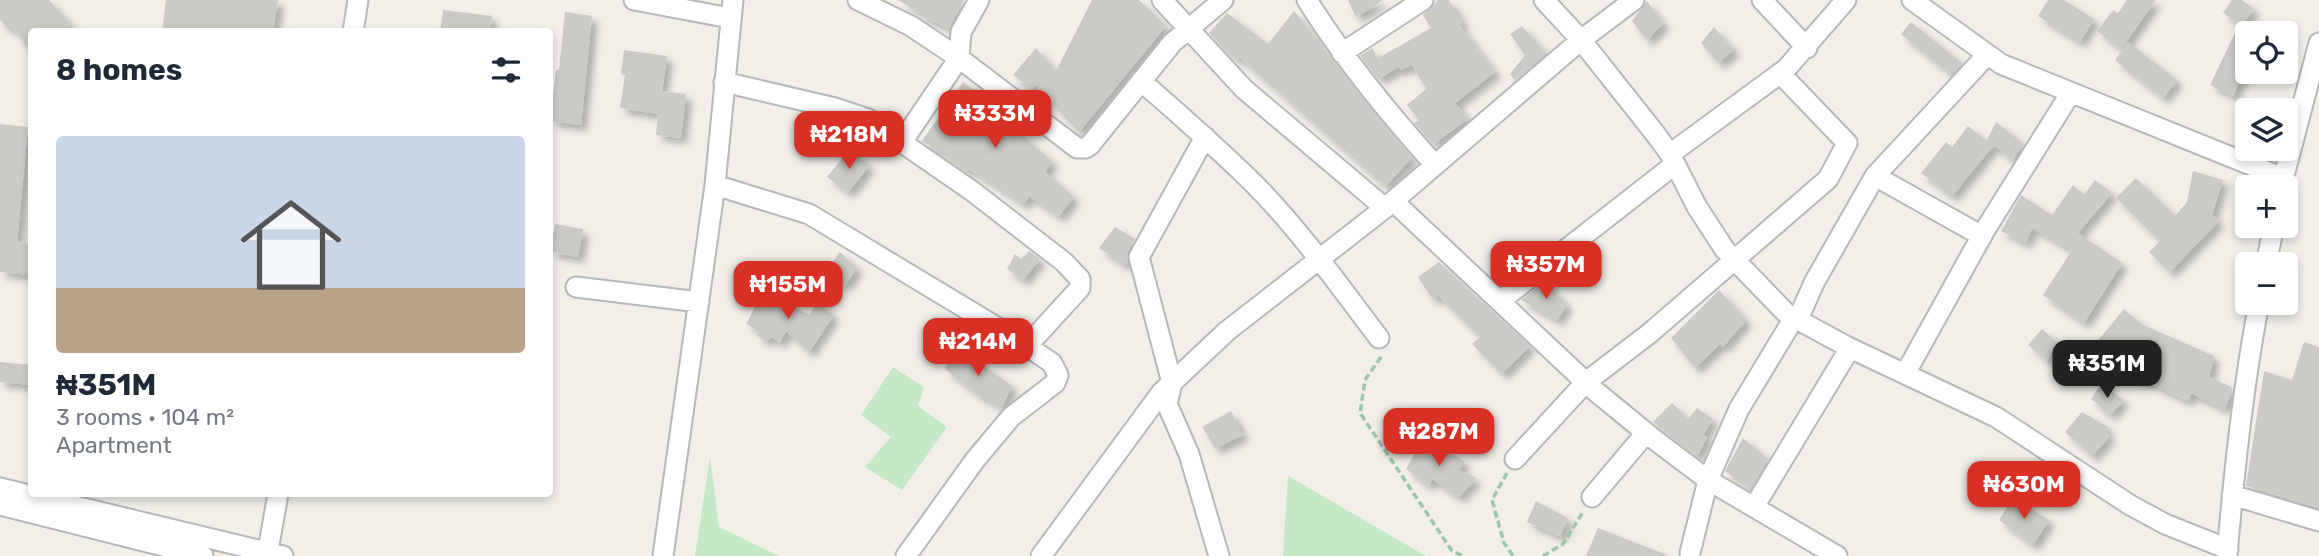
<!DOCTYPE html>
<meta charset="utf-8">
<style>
:root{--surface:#fff;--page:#f6f6f7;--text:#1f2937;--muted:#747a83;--accent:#d93025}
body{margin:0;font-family:Rubik,sans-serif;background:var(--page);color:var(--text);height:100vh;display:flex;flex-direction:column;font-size:26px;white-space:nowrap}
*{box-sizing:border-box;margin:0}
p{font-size:23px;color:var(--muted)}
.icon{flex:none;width:38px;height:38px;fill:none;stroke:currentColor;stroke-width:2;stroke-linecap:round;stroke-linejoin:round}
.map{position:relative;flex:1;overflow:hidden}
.sheet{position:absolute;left:28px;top:28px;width:525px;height:469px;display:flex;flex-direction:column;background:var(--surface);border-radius:7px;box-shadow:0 4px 10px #0003}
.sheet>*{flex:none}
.tools{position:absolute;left:2235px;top:21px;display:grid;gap:14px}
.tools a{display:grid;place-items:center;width:63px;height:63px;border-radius:7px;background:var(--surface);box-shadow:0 4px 10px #0003;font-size:35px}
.price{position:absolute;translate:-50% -60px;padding:0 16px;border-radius:14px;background:var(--accent);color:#fff;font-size:23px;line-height:46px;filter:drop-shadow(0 2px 4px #0008)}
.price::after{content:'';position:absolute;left:50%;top:42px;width:21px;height:16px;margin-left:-10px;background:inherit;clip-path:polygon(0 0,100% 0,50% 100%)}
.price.current{background:#222;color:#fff}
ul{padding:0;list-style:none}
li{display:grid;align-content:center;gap:14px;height:371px;padding:0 28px}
li span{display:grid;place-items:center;height:217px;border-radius:7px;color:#555}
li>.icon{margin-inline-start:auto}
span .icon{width:126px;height:126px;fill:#fffc;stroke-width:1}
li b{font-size:30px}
h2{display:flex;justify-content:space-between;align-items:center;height:84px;padding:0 28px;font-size:30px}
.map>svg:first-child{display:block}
</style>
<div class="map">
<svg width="2319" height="556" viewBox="0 0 2319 556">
<defs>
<filter id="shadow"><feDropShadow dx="6" dy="6" stdDeviation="3.5" flood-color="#0004"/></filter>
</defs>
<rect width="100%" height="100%" fill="#f1efe8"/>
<path fill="#c5e8c5" d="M893,367L924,387L918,406L947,427L902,490L865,467L891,437L861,415Z
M710,457L719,527L779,556H695Z
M1288,476L1426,556H1283Z"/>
<path fill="#cccac5" filter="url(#shadow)" d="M0,0H49L77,32H32V53L11,26L8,29L0,20Z
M166,0H278L273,32H162Z
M898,0H964L949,28L921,16L922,14Z
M1092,0H1139L1166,26L1079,132L1035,85L1032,89L1013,75L1036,48L1056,71Z
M1348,0H1383L1356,17Z
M1438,0H1449L1462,22L1459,24L1495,72L1455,103L1468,119L1433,144L1414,123L1419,120L1407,105L1426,89L1412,65L1401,70L1399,67L1378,79L1360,56L1372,48L1378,58L1431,28L1423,15Z
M2048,0H2064L2094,19L2080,42L2038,16Z
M2127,0H2156L2121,49L2097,31L2113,10L2118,13Z
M2232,0H2242L2254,9L2241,26L2223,13Z
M1647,1L1663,24L1647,40L1632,21Z
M443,10L492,16L490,32H440Z
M1294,11L1412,158L1385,186L1239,57L1237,60L1223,48L1209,33L1227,13L1268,44Z
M565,12L592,16L581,125L550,121L556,70H559Z
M1911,22L1962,63L1952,75L1901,34Z
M1522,26L1546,54L1515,80L1510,74L1525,55L1510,34Z
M1714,27L1734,50L1718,63L1701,43Z
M2236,31L2247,36V65L2233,96L2210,85Z
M2128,42L2177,80L2163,98L2115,60Z
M624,50L667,56L662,91L686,94L681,138L656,135L658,114L620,108L625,75L621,74Z
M963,82L1008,115L1004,120L1052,161L1045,172L1074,197L1059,216L1029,196L1024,204L969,169L967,171L922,141Z
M1996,122L2024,144L2012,160L1994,145L1952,196L1921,173L1946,142L1952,147L1968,126L1990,143L1987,140Z
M0,124L28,127L17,242L32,244V275L0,272Z
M851,148L869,166L848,192L827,177Z
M2193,171L2223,180L2212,215L2219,221L2170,272L2149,252L2160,241L2116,198L2136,178L2175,216L2187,202Z
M2095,180L2112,193L2078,233L2122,263L2084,323L2043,295L2072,250L2032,228L2026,243L2001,231L2021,195L2052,215L2073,185L2084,195Z
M555,224L583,229L578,257L550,252Z
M1115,227L1135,239L1128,251V262L1125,265L1099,248Z
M1029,251L1040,259L1023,280L1007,269L1015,254L1021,259Z
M840,252L857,268L845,286L824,273Z
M1439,262L1530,346L1502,374L1472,344L1480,337L1438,295L1433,300L1418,277Z
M1545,281L1567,305L1557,320L1521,300Z
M764,290L809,315L817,303L834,315L809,352L786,331L780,343L772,337L766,341L757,336L759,331L746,324Z
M1719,290L1746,320L1723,347L1720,344L1695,368L1671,338Z
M2124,309L2141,324L2214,356L2209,377L2233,388L2225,409L2191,393L2188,401L2112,366L2117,360L2095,344Z
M2042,329L2057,342L2047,361L2028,345Z
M2304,342L2319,347V508L2246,486L2264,371L2292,380Z
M956,346L1012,386L1001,409L983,396L982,398L945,369Z
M0,362L32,365V385L0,382Z
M2101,384L2124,400L2110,415L2091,399Z
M1672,403L1688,419L1697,408L1713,419L1703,435L1707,437L1697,457L1653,422Z
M1231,411L1243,435L1215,448L1202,427Z
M2082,412L2108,427L2105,432L2110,436L2092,456L2065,432Z
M1424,436L1465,462L1459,470L1476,478L1459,497L1432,479L1429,486L1406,469Z
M1743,438L1768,459L1751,489L1725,471Z
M2013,498L2049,520L2033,545L1999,520Z
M1536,501L1568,518L1560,536L1527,522Z
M1598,528L1667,555V556H1586Z"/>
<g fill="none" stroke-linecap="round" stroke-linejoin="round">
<defs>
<path id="street" d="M634,0L730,18
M858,0L911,26L959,58L1077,148H1086L1090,145L1172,43L1223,0
M1162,0L1244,89L1385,208
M1307,0C1344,59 1388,113 1435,165
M1544,0L1581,40L1657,136L1670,154L1697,207L1725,250L1787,314L1850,348L1996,417L2130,505L2165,524L2228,549
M1762,0L1807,48
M1912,0L2001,64L2283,178
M353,32L358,0
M1342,53L1423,0
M1141,81C1182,117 1223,152 1261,191C1304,236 1341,288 1379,338
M724,82L835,108L868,119L972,191L1064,262L1080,279V288L1027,346
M1205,137L1139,257L1172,383L1167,404L1189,454L1219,556
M902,142L959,58L961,32L979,0
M1670,154L1786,69L1846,0
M1875,176L1982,236
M715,185L809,214L1018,340L1052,363L1058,375L1055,383L1011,417L975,460L906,556
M2281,187L2319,43
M1393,201L1594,390L1655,440L1708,480L1837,556
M2266,264L2274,226
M576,287L699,302
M1500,301L1674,165
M1797,321L1815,281L1875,176L1986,56
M1905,374L1985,230L2070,94
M1515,459L1586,382L1650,333L1828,179L1847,143L1780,73
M0,488L283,556
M2232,495L2319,521
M1592,497L1646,433
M0,505L203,556
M1754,507L1850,348
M1690,553L1708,480L1739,409L1794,318
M267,556L278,494
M663,556L715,185L733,0
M1041,556L1161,393L1227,331L1385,208L1581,40L1634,0
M2227,556C2234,471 2243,386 2259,303"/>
</defs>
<use href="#street" stroke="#b5b8bc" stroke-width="23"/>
<path stroke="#9cc7a9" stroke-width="3.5" stroke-dasharray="7 3.5" stroke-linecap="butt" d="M1381,357L1365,380L1360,413L1452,551L1463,556
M1507,473L1492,500L1504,543L1513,556
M1543,556L1563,544L1583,512"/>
<use href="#street" stroke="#fff" stroke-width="19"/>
</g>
</svg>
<div class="tools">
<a><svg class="icon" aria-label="locate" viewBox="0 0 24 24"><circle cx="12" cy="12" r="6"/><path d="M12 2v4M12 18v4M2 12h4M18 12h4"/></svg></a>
<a><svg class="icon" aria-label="layers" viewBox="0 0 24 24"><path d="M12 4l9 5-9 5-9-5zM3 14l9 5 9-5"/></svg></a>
<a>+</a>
<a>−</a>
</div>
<b class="price" style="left:995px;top:150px">₦333M</b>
<b class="price" style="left:849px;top:171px">₦218M</b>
<b class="price" style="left:1546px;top:301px">₦357M</b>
<b class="price" style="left:788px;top:321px">₦155M</b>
<b class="price" style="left:978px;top:378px">₦214M</b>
<b class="price current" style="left:2107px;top:400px">₦351M</b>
<b class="price" style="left:1439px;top:468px">₦287M</b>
<b class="price" style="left:2024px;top:521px">₦630M</b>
<section class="sheet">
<h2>8 homes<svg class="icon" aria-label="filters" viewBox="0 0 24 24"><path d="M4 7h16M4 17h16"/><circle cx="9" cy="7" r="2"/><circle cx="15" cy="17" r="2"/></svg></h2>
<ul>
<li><span style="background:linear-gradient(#c9d6e8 70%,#b9a48a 0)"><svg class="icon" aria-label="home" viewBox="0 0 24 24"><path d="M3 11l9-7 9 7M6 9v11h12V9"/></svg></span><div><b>₦351M</b><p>3 rooms · 104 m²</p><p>Apartment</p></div></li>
</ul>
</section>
</div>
